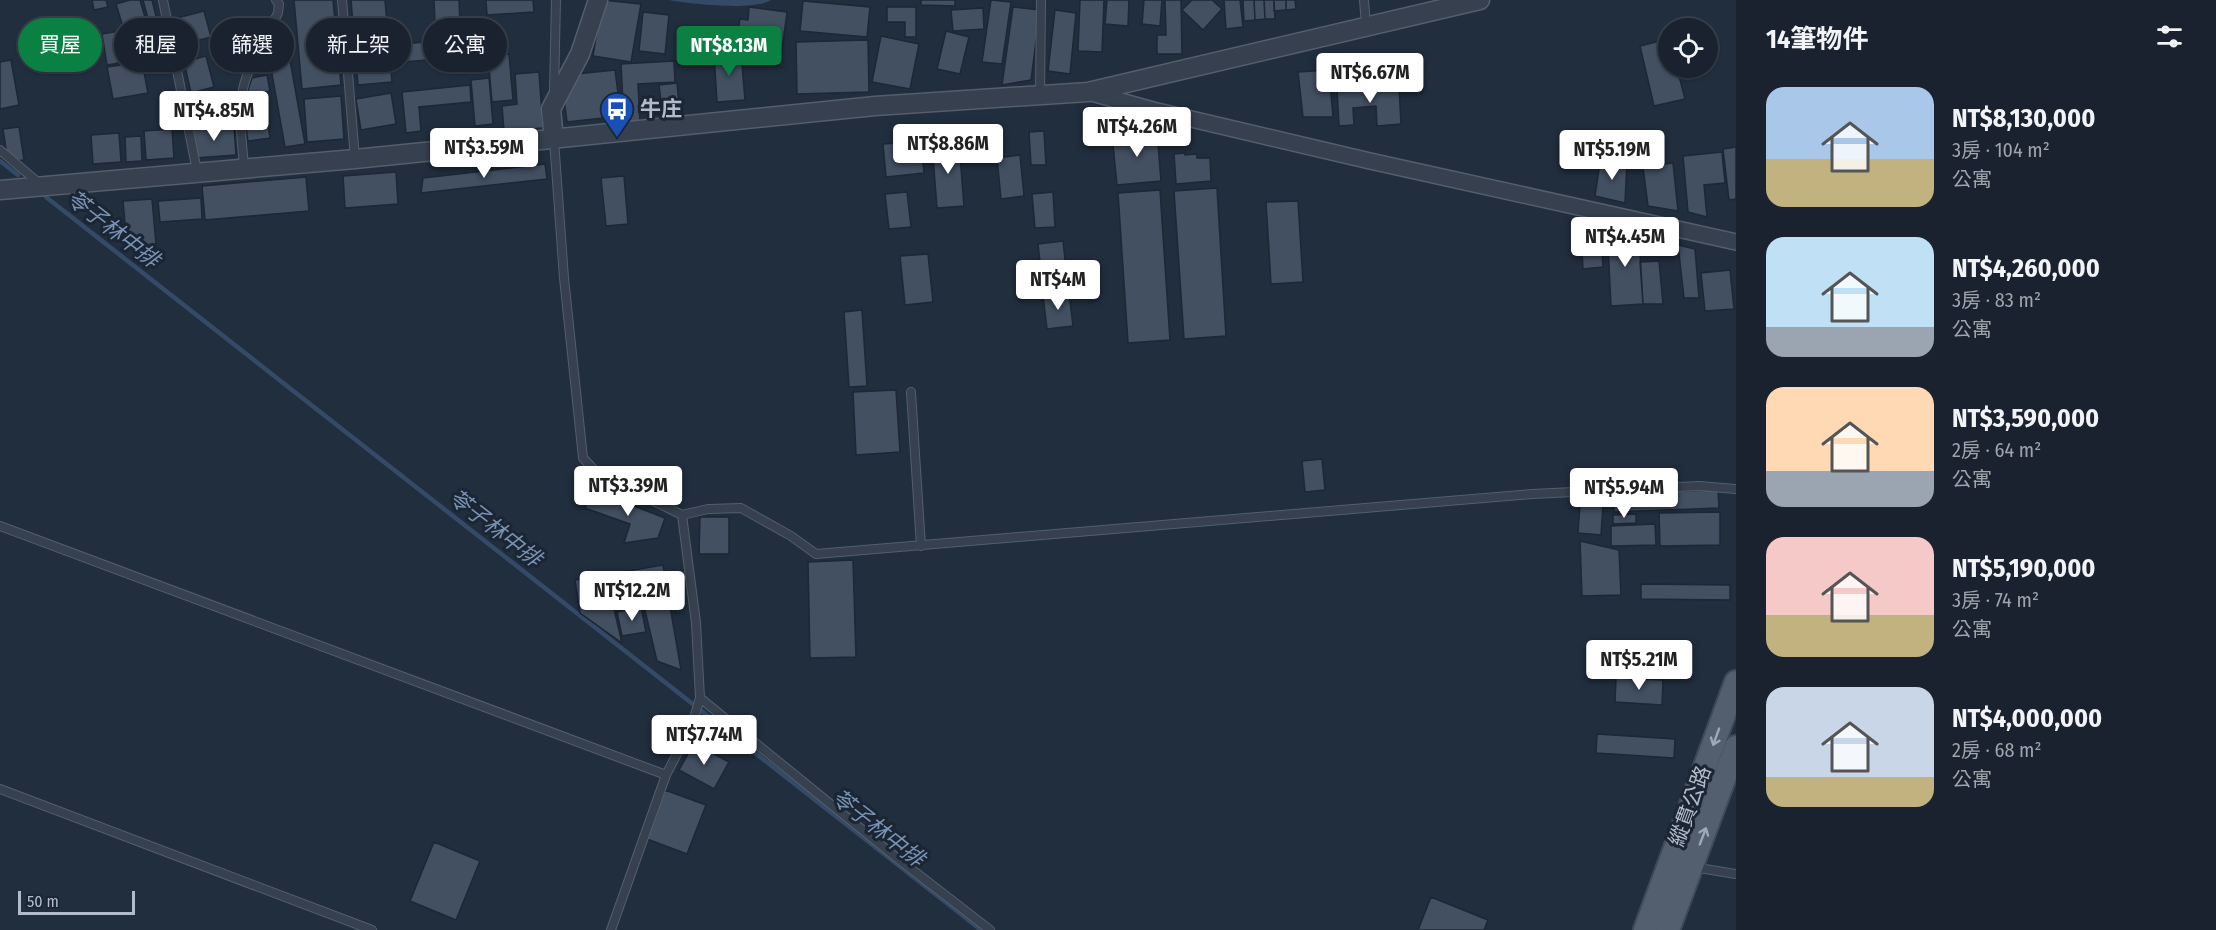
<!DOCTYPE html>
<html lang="zh-TW">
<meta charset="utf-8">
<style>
:root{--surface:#19222e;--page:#262f3a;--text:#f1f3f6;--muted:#9fa4aa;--line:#373f4a;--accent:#0b8043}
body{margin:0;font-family:"Fira Sans Condensed","Noto Sans TC",sans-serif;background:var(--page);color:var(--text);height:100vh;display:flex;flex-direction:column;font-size:22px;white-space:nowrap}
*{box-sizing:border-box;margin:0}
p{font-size:20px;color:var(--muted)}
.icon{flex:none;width:33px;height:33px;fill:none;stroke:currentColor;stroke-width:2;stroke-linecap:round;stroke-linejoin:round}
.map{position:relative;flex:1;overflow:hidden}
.sheet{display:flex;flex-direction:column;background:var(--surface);width:480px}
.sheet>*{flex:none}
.hud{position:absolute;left:18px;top:18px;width:570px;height:54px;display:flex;gap:12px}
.buttons{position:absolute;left:1658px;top:18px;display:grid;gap:12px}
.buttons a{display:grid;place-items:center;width:60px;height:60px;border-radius:50%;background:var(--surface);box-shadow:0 2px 4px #0004,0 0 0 2px var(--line);font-size:30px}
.scale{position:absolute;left:18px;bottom:15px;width:117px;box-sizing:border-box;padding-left:6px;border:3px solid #b1bbc9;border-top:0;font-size:16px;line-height:21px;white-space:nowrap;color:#b1bbc9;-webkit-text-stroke:4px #1b2533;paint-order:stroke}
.price{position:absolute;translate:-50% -51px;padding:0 14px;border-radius:6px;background:#fff;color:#222;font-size:20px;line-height:39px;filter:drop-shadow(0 2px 3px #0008)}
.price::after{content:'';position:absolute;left:50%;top:36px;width:18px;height:14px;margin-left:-9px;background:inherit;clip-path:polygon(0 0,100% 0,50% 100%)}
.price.selected{background:var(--accent);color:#fff}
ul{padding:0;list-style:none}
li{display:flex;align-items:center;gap:18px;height:150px;padding:0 30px}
li span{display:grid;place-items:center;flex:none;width:168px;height:120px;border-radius:18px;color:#555}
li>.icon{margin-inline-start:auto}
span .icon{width:72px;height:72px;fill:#fffc;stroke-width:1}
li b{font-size:26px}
h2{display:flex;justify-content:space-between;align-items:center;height:72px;padding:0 30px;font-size:26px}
.pill{padding:0 21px;border-radius:27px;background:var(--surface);box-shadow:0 2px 4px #0004,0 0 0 2px var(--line);font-size:21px;line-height:54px}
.pill.selected{background:var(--accent);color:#fff}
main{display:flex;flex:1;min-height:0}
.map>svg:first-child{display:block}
</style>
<main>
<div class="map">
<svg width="1736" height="930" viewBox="0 0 1736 930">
<rect width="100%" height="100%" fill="#212e3e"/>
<path fill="#344a66" d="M669,0H771C754,11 691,4 669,0Z"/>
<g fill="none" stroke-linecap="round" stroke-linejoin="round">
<path stroke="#344a66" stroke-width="4.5" d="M0,161L18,175
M46,197L981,930"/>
</g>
<path fill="#425062" stroke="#1d2735" stroke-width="1.5" d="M92,0H106L108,7L94,10Z
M130,0H140L146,21L123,27L116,4Z
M143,0H152L158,24L150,26Z
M294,0H333L341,85L302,89Z
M351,0H385L392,82L358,85Z
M434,0H459L460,23L435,24Z
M486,0H533L534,12L487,15Z
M602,0L641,4L631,62L593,56Z
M921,0H955V6L921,5Z
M991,0L1011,2L1002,64L982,62Z
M1080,0H1104L1102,52L1078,51Z
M1107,0H1129L1128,26L1105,24Z
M1144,0H1162L1160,26L1142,24Z
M1165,0H1181L1182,54H1157V35H1166Z
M1192,0H1212L1222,9L1203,30L1182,10Z
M1224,0H1240L1243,27L1226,29Z
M1243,0H1254L1255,20L1244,21Z
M1254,0H1264L1265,19L1255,20Z
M1264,0H1274L1275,19H1265Z
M1274,0H1286V10L1274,11Z
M1286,0H1295L1296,9L1286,10Z
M803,1L870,7L867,37L800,31Z
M749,7L787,12L781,58L767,56L770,34L759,32L757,49L746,48L747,38L737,37L740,19L748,20Z
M887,7H916V37H905V22H887Z
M1013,7L1040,10L1031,80L1002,85Z
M983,8L984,29L953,31L951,10Z
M1055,10L1076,13L1070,74L1048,71Z
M204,11L211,37L180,45L173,19Z
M643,12L669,15L665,54L639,51Z
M137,28L142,59L107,65L102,34Z
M946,31L969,37L960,74L937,69Z
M881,36L919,44L910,89L872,82Z
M462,39L464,57L403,62L402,44Z
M1668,39V68H1677L1685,99L1654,106L1640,46Z
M868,40L869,92L797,94L796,42Z
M741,52L745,100L717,102L714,53Z
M509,54L513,100L492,102L488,56Z
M206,56L214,87L191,93L184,62Z
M11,60L19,105L0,109V62Z
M290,60L305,144L285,147L270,63Z
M674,61L675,82L638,84L640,123L624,124L621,64Z
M142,62L148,93L113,99L107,67Z
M615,70L621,116L567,122L564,98L576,74Z
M1329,70L1333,117H1303L1298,72Z
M539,72L543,128L504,131L502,106L517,104L515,74Z
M267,75L270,91L246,96L252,78Z
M489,78L493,124L475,126L471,80Z
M677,83L680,113L653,115L652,102L661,101L659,85Z
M470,85L471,102L419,107L421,131L406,133L402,92Z
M1399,86L1401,124L1377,126L1376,106L1353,108L1354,125L1339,126L1337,89Z
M391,93L396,124L361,130L356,99Z
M233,94L237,114L191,124L187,104Z
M341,96L344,139L307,142L304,99Z
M265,103L270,138L248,141L243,107Z
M234,126L236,155L195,158L192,129Z
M19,127L24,160L8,162L3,129Z
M172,129L174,158L146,160L144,131Z
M1044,131L1046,165H1031L1029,132Z
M1157,131L1161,181L1117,185L1112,135Z
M119,133L121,162L93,164L91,135Z
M141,136L142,161L126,162L125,137Z
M921,141L924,173L886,177L883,144Z
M959,142L964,206L937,208L932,144Z
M1736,147V199L1729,200L1723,149Z
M1722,152L1725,183L1704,185L1707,217L1688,212L1683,156Z
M1185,153V155L1197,154V158H1210L1211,181L1176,184L1174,154Z
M1020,155L1024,196L1001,199L997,158Z
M1627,161L1625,203L1595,196L1600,163Z
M1673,163L1678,211L1648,206L1643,167Z
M545,164L547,179L421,193L423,178Z
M396,172L398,204L345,208L343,176Z
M624,176L628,224L606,226L601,178Z
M306,177L309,211L205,220L202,186Z
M1217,188L1226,336L1184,339L1174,191Z
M1160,190L1170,340L1128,343L1118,193Z
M907,192L911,227L889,229L885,194Z
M1053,192L1055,227L1035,228L1032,194Z
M201,198L202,219L160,222L158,201Z
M152,199L156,244L127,246L123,201Z
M1298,201L1303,282L1271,284L1266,202Z
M1600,218L1603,267L1583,269L1580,219Z
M1607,226L1639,235L1643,304L1611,306Z
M1063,241L1068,286L1043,289L1038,244Z
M1678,245L1695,249L1699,298H1684Z
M928,254L933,302L905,305L900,256Z
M1659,261L1663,304H1643L1640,262Z
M1730,270L1734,309L1705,311L1701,273Z
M1069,293L1073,326L1047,329L1043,296Z
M862,310L867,386L849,387L844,312Z
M896,390L900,452L856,455L853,392Z
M1322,459L1325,490L1305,492L1302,461Z
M592,490L665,518L658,538L624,543L630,524L585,508Z
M1718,490L1719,508L1614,512L1613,493Z
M1580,504L1603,506L1601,535L1578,533Z
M1720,512V545L1660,546L1659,513Z
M1636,514V523L1613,524V515Z
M700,517H729V554H699Z
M1655,524L1656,545L1611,546V526Z
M1580,541L1619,550L1621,595L1582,596Z
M853,560L856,657L810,658L808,562Z
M663,565L681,670L657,661L643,602L614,609L622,643L580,613L575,580Z
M1641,584L1730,585V600L1641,599Z
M641,607L646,632L622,636L617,612Z
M1630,658L1680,661L1679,678L1629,675Z
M1616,678L1663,680L1662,705L1615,702Z
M1597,734L1675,739L1674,758L1596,753Z
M694,743L729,762L714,789L679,770Z
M665,790L706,805L687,854L647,839Z
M434,842L480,861L456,920L410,901Z
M1431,897L1488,920L1484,930H1418Z"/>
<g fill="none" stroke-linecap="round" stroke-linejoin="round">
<defs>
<path id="service" d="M163,0L197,171
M342,0L355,159
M1364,0L1366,25
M554,92L556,0
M1040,94L1041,0
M554,140L564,278L583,458L597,473L682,515L708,509L741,508L791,536L816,554L1532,494L1699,486L1736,489
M0,150L40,184
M244,167C242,141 238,114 243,89C249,62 266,37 278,13L279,4L276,0
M911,392L921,546
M682,515L696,623L700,698L897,858L990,930
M0,526L666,775
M0,789L372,930
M1693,867L1736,874
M611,930L666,775L692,725L700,698"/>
<path id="minor" d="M1088,92L1153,110L1370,161L1736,242"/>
<path id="tertiary" d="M554,139L551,109L580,54L598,0
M0,190L355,159L875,106L1088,92L1480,0"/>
<path id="primary" d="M1645,930L1736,682
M1668,930L1736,747"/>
</defs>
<use href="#service" stroke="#545e6c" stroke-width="10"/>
<use href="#minor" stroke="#545e6c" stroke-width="18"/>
<use href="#tertiary" stroke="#545e6c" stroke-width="21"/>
<use href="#primary" stroke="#3f4957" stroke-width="26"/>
<use href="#service" stroke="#36404e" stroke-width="8"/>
<use href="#minor" stroke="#36404e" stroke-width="15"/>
<use href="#tertiary" stroke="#36404e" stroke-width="18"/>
<use href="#primary" stroke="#535f6e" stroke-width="22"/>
</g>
<defs><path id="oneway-shaft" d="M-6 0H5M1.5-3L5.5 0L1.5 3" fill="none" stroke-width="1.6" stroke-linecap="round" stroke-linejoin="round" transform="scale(1.5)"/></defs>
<g stroke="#9ea9b7">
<use href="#oneway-shaft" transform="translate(1716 737) rotate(110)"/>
<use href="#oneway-shaft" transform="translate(1703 836) rotate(-69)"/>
</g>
<defs>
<symbol id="bus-pin" viewBox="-11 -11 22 30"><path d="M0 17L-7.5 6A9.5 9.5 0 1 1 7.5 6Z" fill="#1a4fb4" stroke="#1b2533"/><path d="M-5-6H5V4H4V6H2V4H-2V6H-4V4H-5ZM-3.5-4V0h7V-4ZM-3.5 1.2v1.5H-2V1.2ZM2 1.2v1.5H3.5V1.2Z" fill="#fff"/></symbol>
</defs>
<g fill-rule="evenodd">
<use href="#bus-pin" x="598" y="90" width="38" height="52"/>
</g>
<g text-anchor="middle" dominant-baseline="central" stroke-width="6" stroke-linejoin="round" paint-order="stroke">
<g font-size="21" font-weight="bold" fill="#b1bbc9" stroke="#1b2533" text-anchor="start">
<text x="640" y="109">牛庄</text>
</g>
<g font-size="21" fill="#b1bbc9" stroke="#1b2533">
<text transform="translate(1690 806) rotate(-70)">縱貫公路</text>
</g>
<g font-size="22" font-style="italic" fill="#7792b3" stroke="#1b2533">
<text transform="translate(113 229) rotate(38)">苓子林中排</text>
<text transform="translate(495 528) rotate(38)">苓子林中排</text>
<text transform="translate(878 828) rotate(38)">苓子林中排</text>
</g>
</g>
</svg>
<div class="buttons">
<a><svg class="icon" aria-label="locate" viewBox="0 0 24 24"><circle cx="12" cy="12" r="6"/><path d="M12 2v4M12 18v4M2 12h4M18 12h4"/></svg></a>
</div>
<div class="scale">50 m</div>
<b class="price selected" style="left:729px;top:77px">NT$8.13M</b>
<b class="price" style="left:1370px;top:104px">NT$6.67M</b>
<b class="price" style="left:214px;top:142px">NT$4.85M</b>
<b class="price" style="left:1137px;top:158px">NT$4.26M</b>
<b class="price" style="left:948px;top:175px">NT$8.86M</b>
<b class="price" style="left:484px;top:179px">NT$3.59M</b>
<b class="price" style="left:1612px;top:181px">NT$5.19M</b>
<b class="price" style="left:1625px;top:268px">NT$4.45M</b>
<b class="price" style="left:1058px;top:311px">NT$4M</b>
<b class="price" style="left:628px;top:517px">NT$3.39M</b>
<b class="price" style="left:1624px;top:519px">NT$5.94M</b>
<b class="price" style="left:632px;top:622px">NT$12.2M</b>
<b class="price" style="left:1639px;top:691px">NT$5.21M</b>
<b class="price" style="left:704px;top:766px">NT$7.74M</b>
<div class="hud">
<a class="pill selected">買屋</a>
<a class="pill">租屋</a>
<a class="pill">篩選</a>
<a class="pill">新上架</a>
<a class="pill">公寓</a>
</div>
</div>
<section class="sheet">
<h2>14筆物件<svg class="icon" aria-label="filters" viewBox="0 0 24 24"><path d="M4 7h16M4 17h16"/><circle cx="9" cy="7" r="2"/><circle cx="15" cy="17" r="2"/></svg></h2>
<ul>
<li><span style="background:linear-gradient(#a9c7e8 60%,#c2b280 0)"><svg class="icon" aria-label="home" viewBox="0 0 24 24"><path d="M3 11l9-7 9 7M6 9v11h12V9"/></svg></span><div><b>NT$8,130,000</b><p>3房 · 104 m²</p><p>公寓</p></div></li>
<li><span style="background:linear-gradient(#bfe0f5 75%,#9aa5b1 0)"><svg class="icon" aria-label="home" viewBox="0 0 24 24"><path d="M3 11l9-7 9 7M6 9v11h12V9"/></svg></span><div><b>NT$4,260,000</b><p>3房 · 83 m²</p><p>公寓</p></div></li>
<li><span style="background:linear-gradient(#ffd9b3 70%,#9aa5b1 0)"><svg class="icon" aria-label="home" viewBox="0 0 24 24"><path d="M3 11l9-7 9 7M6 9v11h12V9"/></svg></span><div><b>NT$3,590,000</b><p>2房 · 64 m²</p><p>公寓</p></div></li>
<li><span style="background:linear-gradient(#f6c9c9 65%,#c2b280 0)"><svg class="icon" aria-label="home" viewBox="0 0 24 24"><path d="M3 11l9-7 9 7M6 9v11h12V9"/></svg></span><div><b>NT$5,190,000</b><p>3房 · 74 m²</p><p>公寓</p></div></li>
<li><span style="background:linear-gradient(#c9d6e8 75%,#c2b280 0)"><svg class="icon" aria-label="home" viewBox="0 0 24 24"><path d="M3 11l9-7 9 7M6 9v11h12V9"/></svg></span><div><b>NT$4,000,000</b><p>2房 · 68 m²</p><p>公寓</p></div></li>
</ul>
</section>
</main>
